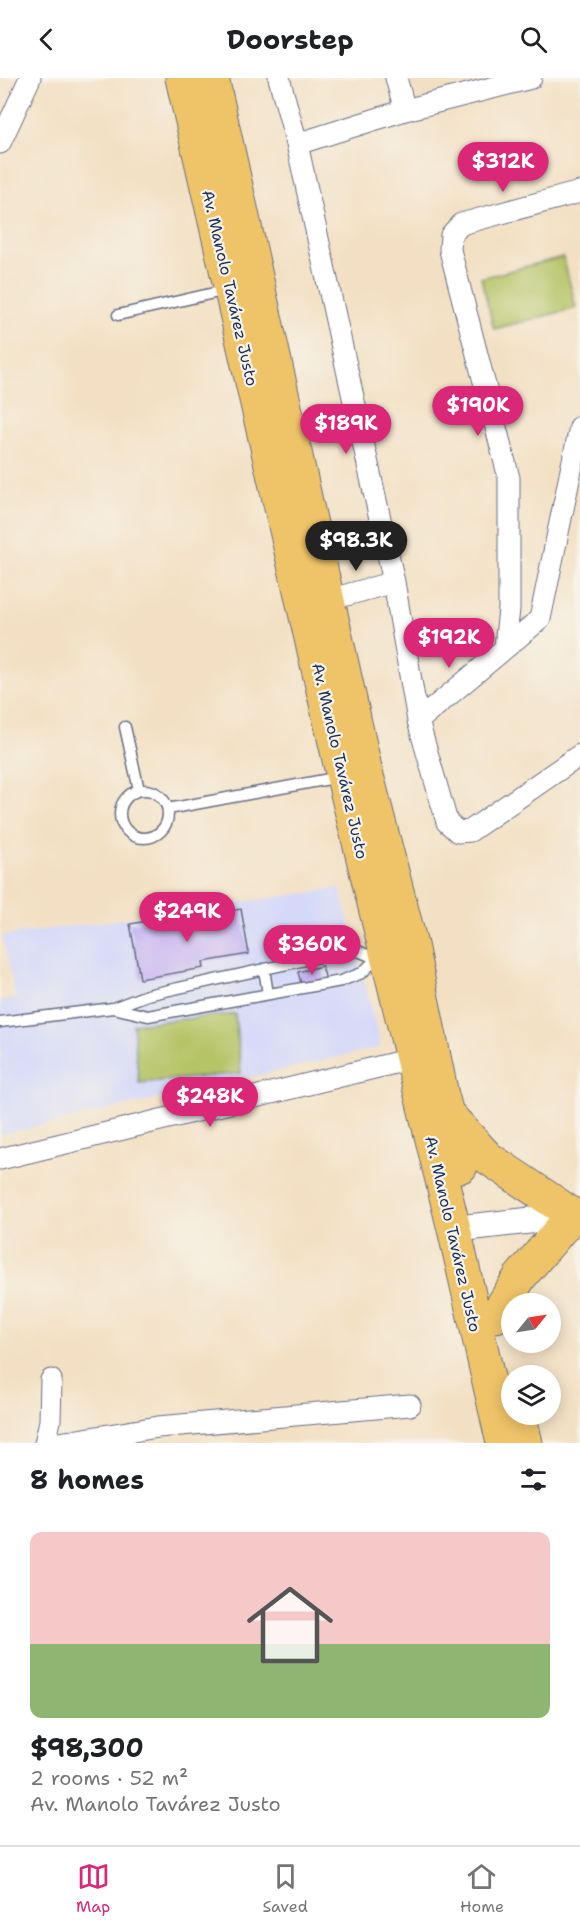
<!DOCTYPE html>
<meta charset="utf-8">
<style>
:root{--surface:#fff;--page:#f2f2f2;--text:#202124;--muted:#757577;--line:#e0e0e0;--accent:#db2777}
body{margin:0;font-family:"Shantell Sans",sans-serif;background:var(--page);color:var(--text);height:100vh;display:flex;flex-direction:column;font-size:22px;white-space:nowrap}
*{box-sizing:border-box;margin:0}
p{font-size:20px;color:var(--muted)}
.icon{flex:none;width:33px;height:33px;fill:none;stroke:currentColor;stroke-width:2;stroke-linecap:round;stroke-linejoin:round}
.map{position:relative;height:1365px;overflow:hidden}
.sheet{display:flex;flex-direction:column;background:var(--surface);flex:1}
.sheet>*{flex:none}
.needle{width:39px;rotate:60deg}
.fabs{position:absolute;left:501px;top:1215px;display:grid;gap:12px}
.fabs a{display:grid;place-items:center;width:60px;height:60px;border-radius:50%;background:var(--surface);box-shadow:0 3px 15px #0003;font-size:30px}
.price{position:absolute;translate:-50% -51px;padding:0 14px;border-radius:21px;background:var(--accent);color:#fff;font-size:20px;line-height:39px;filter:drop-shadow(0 2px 3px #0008)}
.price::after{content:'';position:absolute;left:50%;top:36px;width:18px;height:14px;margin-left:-9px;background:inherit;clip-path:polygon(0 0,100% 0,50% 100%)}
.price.selected{background:#222;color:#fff}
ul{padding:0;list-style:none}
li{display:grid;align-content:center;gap:12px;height:318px;padding:0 30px}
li+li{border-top:2px solid var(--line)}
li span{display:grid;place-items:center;height:186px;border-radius:12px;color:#555}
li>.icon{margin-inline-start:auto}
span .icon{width:108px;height:108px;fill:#fffc;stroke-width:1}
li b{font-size:26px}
h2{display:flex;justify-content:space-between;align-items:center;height:72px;padding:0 30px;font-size:26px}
header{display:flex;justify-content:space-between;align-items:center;height:78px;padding:0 30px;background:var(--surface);font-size:27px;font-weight:700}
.tab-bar{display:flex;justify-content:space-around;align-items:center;height:84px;border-top:2px solid var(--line);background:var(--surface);font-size:16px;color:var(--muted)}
.tab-bar a{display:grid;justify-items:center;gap:3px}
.tab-bar .selected{color:var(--accent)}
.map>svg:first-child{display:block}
</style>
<header><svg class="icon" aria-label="back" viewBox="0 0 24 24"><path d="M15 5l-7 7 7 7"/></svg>Doorstep<svg class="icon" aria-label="search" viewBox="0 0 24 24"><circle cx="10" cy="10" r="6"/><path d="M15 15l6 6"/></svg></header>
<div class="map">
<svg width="580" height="1365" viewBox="0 0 580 1365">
<rect width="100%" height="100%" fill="#f7f3e8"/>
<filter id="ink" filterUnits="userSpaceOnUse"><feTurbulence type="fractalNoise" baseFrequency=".0167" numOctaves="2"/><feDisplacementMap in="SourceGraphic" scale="12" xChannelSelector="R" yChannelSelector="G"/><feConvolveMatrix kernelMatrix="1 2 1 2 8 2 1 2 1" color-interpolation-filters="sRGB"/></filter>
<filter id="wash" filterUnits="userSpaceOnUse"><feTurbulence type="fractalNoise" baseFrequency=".008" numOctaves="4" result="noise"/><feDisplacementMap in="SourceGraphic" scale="24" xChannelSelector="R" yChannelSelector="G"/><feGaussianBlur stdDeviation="1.35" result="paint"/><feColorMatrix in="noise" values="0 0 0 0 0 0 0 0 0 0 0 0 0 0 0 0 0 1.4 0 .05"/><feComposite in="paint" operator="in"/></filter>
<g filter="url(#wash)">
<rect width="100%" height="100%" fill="#f3e0c4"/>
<path fill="#d4d8f9" d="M340,810L381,969L0,1057V923L16,921L2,858Z"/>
<path fill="#b6c467" stroke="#687a62" stroke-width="1.5" d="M563,179L576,230L494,251L481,200Z
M235,936L241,995L139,1005L133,946Z"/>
<g id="blocks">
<path fill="#bca9f5" d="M241,831L249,876L203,884L204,890L140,901L130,846L181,837L184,851L197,849L195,839Z
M322,888L326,902L302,909L298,894Z"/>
</g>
</g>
<g filter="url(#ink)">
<use href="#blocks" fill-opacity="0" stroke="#676d82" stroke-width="1.5"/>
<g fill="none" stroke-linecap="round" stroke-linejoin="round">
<defs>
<path id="service" d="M118,237L227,212
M125,649L139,712
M120 736a24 24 0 1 1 48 0a24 24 0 1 1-48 0Z
M168,731L340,699
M264,891L268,916
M113,930L148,938L341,903L362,895L379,878
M0,944L113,930L147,917L337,875L358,873L375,880"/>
<path id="minor" d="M279,0L297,66L394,504L418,643L447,744L458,754L470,753L580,677
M396,0L405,32
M0,65L30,0
M297,66L405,32L531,0
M328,522L394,504
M505,569L509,531V400L450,172L451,157L461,146L580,114
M418,643L540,541L580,349
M0,1081L411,981
M45,1365L50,1343L51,1302
M59,1365L158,1349L410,1327"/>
<path id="tertiary" d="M454,1151L580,1137"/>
<path id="primary" d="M182,0L343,699L454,1151L503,1365
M212,0L366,694L411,867L442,1017L461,1088
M451,1040L488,1080L573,1137L520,1199L496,1238
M519,1336L526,1365"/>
</defs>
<use href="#service" stroke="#676d82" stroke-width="13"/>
<use href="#minor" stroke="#676d82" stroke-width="23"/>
<use href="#tertiary" stroke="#676d82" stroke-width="28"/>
<use href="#primary" stroke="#676d82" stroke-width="35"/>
<use href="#service" stroke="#fff" stroke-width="10"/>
<use href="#minor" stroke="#fff" stroke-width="21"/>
<use href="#tertiary" stroke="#fff" stroke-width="26"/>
<use href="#primary" stroke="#efc469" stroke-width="33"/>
</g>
</g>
<g text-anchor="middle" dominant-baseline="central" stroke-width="4.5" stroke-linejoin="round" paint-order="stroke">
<g font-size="16" fill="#1b2f5e" stroke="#f7f3e8">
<text transform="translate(230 210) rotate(77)">Av. Manolo Tavárez Justo</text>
<text transform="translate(340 683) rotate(77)">Av. Manolo Tavárez Justo</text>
<text transform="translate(453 1156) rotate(77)">Av. Manolo Tavárez Justo</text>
</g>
</g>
</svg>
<div class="fabs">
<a><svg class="needle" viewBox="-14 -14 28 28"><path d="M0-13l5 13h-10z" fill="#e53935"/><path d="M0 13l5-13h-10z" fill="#757577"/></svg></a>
<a><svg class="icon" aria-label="layers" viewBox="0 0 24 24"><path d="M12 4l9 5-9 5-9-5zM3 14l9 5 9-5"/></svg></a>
</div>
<b class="price" style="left:503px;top:115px">$312K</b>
<b class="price" style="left:478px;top:359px">$190K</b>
<b class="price" style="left:346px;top:377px">$189K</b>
<b class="price selected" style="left:356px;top:494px">$98.3K</b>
<b class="price" style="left:449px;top:591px">$192K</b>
<b class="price" style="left:187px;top:865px">$249K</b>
<b class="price" style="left:312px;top:898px">$360K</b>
<b class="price" style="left:210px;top:1050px">$248K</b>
</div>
<section class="sheet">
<h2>8 homes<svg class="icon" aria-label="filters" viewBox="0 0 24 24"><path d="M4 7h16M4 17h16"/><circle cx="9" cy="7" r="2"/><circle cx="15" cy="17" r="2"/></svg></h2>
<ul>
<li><span style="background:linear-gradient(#f6c9c9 60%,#8fb573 0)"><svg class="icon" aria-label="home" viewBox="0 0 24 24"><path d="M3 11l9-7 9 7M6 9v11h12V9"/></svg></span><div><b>$98,300</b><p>2 rooms · 52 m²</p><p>Av. Manolo Tavárez Justo</p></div></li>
</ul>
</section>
<nav class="tab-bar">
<a class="selected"><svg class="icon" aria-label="map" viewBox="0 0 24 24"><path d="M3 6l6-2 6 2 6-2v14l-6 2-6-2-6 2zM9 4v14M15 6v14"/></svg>Map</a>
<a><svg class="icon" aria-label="saved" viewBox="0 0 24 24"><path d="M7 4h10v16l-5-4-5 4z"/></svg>Saved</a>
<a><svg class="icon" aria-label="home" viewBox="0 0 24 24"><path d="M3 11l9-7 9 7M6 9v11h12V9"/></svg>Home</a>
</nav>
